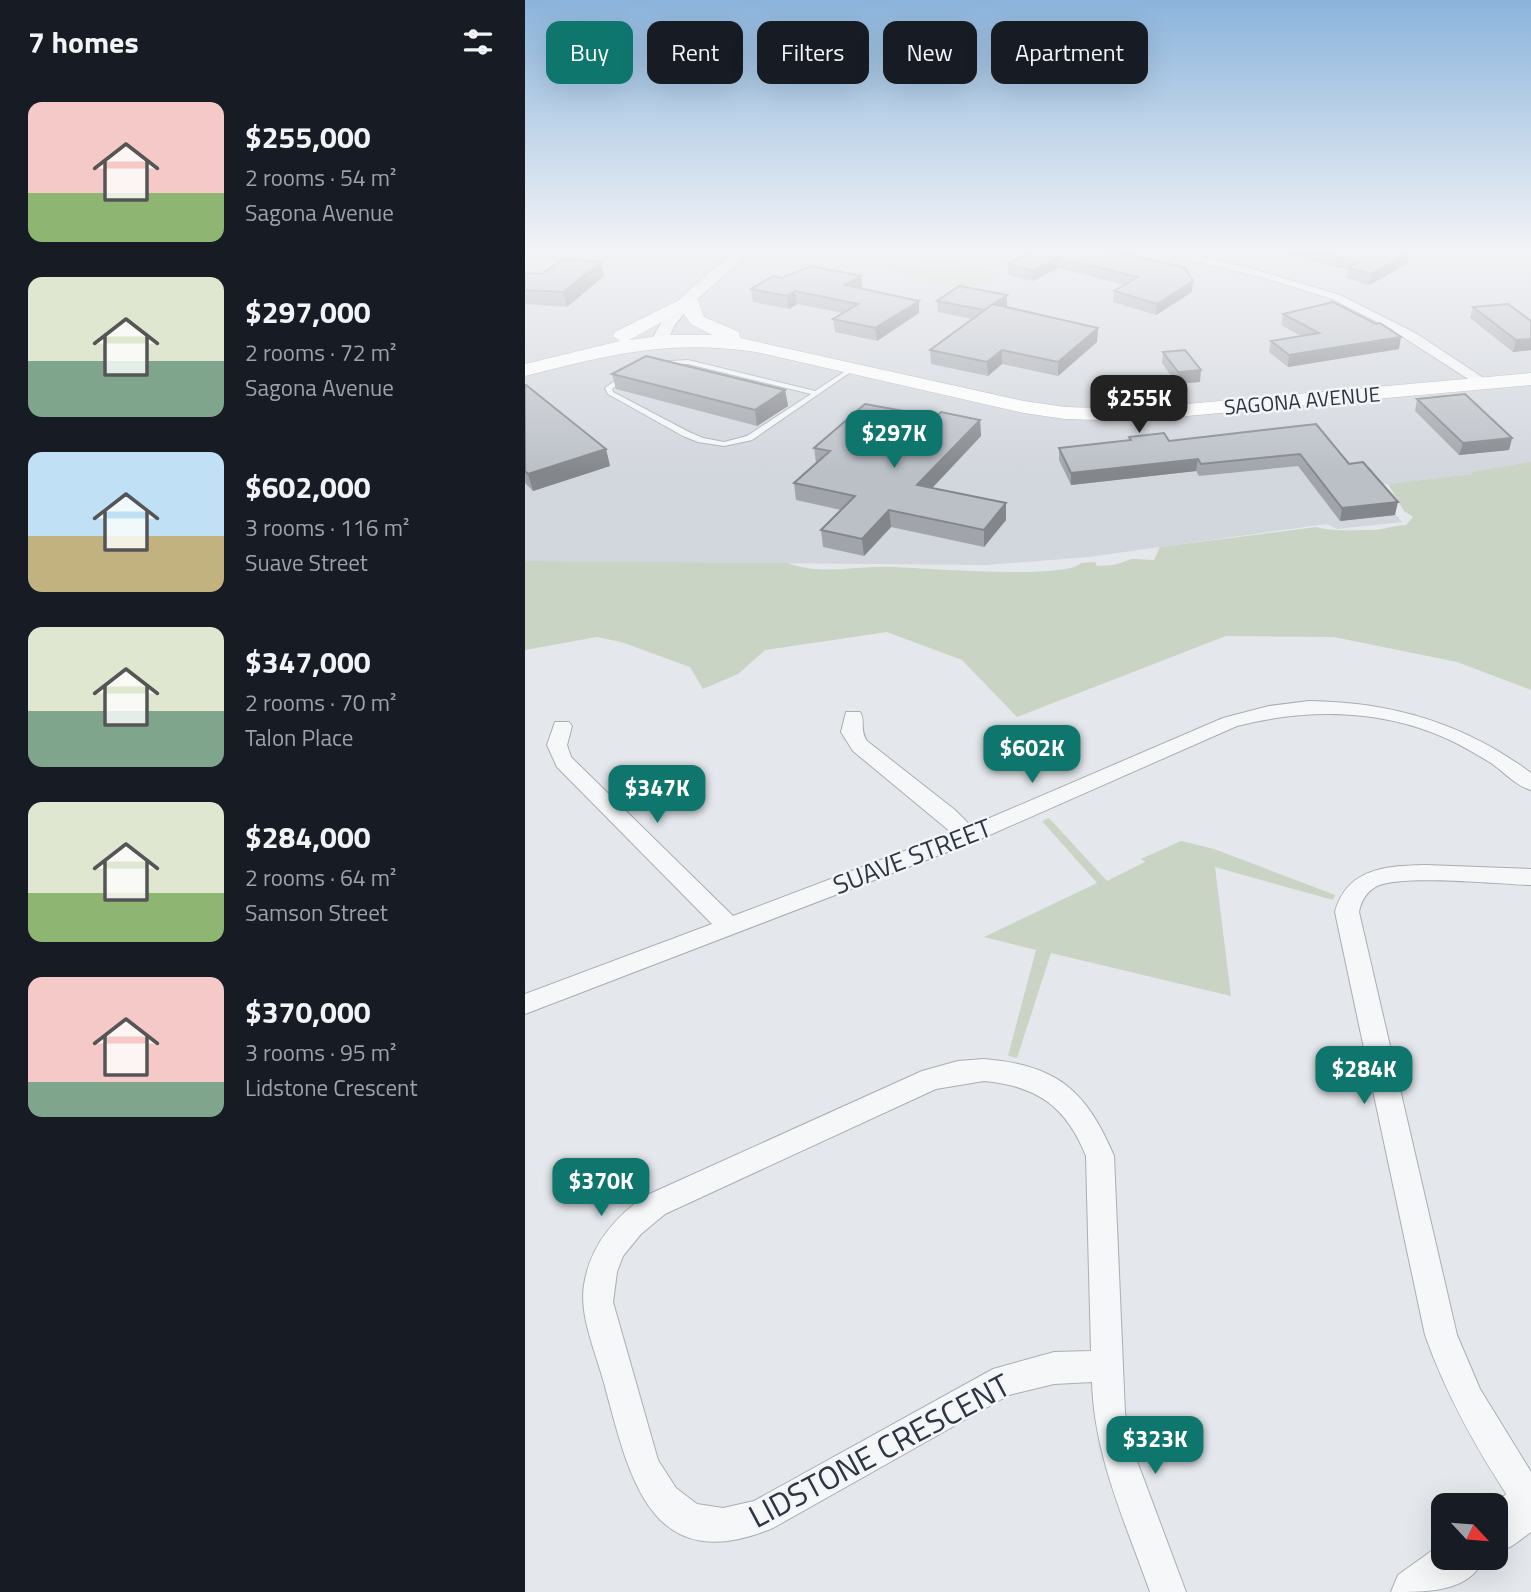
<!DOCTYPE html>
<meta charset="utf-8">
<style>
:root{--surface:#171b24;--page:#242831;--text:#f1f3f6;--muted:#9ea1a6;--accent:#0f766e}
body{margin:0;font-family:"Titillium Web",sans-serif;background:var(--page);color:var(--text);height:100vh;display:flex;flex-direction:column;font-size:26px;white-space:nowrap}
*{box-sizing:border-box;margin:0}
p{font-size:23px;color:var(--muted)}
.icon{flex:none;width:38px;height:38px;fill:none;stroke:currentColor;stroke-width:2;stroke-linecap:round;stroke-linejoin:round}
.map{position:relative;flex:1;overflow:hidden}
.sheet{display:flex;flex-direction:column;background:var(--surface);width:525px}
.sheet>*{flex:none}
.guide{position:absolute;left:21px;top:21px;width:665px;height:63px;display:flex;gap:14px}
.needle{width:46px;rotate:116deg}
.buttons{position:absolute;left:906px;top:1493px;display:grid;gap:14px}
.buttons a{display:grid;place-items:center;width:77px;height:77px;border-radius:14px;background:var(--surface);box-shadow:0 7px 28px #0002;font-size:35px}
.price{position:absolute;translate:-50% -60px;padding:0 16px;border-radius:14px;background:var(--accent);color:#fff;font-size:23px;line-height:46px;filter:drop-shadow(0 2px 4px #0008)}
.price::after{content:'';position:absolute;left:50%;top:42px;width:21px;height:16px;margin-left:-10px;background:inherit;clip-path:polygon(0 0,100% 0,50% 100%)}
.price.active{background:#222;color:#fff}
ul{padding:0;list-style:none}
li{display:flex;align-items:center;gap:21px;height:175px;padding:0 28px}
li span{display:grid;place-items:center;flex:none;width:196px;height:140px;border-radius:14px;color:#555}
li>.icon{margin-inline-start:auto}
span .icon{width:84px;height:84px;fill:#fffc;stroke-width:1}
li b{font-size:30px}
h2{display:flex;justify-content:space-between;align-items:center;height:84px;padding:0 28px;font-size:30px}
.pill{padding:0 24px;border-radius:14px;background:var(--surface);box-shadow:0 7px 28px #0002;font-size:24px;line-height:63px}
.pill.active{background:var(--accent);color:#fff}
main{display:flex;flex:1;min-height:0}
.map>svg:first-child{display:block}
</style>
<main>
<section class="sheet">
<h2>7 homes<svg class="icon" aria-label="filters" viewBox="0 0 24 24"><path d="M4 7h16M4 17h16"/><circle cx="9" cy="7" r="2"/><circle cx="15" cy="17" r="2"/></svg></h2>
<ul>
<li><span style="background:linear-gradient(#f6c9c9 65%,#8fb573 0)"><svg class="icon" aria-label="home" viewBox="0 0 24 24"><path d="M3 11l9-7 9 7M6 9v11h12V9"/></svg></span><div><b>$255,000</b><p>2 rooms · 54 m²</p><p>Sagona Avenue</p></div></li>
<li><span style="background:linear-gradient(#dfe7d0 60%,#7fa58c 0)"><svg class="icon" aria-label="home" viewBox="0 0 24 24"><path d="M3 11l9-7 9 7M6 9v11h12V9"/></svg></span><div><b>$297,000</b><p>2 rooms · 72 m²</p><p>Sagona Avenue</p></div></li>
<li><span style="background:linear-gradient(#bfe0f5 60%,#c2b280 0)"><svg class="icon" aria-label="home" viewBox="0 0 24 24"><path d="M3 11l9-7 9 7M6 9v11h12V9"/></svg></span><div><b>$602,000</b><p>3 rooms · 116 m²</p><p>Suave Street</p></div></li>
<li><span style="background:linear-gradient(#dfe7d0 60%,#7fa58c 0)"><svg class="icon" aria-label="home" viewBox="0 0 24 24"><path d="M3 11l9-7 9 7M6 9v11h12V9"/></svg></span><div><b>$347,000</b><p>2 rooms · 70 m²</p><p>Talon Place</p></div></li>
<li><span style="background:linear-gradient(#dfe7d0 65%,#8fb573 0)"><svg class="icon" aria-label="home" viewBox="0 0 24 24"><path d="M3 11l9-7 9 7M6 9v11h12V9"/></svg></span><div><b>$284,000</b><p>2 rooms · 64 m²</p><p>Samson Street</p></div></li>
<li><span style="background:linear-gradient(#f6c9c9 75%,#7fa58c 0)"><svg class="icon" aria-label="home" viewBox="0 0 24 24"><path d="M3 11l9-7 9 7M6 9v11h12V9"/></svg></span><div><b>$370,000</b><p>3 rooms · 95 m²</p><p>Lidstone Crescent</p></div></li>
</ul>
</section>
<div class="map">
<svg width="1006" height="1592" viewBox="0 0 1006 1592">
<rect width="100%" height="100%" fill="#e4e7eb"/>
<path fill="#d2d6dd" d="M0,250H135L133,253L188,257L212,250H1006V463L947,472L948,474L847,486L877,522L812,529L802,524L563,557L461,565L0,561Z"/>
<path fill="#c9d4c5" d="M295,250H372L477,274L445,289L291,252Z
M1006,462V690L932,662L809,637L701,636L492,717L437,660L362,632L240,650L213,674L178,689L165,667L96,642L72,637L0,650V561L263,563C295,576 336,565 370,567C399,568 541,580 556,563L570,562L572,566L589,565L607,559L629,560L635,547L791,527C810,532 827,530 847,530C859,530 869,525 881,525L888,517L879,511L863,484L947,474V472Z
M524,818L582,881L620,862L616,859L656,841L689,849L810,895L808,900L690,867L706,996L526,953L492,1058L483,1056L511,950L459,937L572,883L517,821Z"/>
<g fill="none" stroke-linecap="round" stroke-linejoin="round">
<defs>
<path id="service" d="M163,360L290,391L325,368L330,369L227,440L199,446L173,442L158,436L83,394L80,388L99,374H103V376L87,389L88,392L164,432L178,438L199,442L222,436L286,394L163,364L129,366L126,364L129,362Z"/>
<path id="minor" d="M624,250H643L721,267L815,295L892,334L966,383L964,386H954L864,328L807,299L740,278Z
M784,701C866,702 939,723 1006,773V790C991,786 979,772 966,763C955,756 944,750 933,744C864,709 786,707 712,726L451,841L0,1014V994L187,924L32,767L22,745L30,722H44L47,726L42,745L46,757L208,916L427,833L328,751L316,732L321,712H335C341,721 334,729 342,741L430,810L446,826L698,718L744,706Z
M900,865L1006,869V885C973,884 878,874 852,886C841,892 836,901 834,912L932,1335L955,1389L1006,1472V1518L994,1513C956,1457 923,1400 900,1335L810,912C822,868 861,866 900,865Z
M459,1059C532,1065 561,1090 589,1156L600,1413L612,1461L661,1592H625C601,1524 569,1456 567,1382L529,1384L484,1395L248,1528C124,1580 104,1475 79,1383C71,1353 54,1316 59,1285C65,1246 89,1218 120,1196L397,1071L433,1061ZM459,1081C512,1086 541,1106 561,1156L566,1351L529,1352L468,1369L229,1501L198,1508L172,1504L151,1488L133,1460L88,1302L92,1272L98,1256L116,1234L140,1214L411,1089Z"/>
<path id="tertiary" d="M212,250H227L166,305L149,326L141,344H129L127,340C145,300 179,278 212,250Z
M1006,1481V1532L987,1546L971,1553V1505H966L990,1488Z
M919,1542V1558H959C945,1592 904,1592 866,1592L873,1575Z"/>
<path id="secondary" d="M164,295L173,300L179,317L214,332L215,338L499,401L540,407L607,409L1006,373V385L607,421L540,419L499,413L231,352C143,339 84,355 0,376V364L95,341L88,336L90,332ZM157,311L166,324L187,335H143L104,340Z"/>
</defs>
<use href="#service" stroke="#a9aeb5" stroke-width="2"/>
<use href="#minor" stroke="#a9aeb5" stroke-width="2"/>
<use href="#tertiary" stroke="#a9aeb5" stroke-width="2"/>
<use href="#secondary" stroke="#a9aeb5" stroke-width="1"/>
<use href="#service" fill="#f6f7f9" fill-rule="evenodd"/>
<use href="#minor" fill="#f6f7f9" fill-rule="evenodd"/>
<use href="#tertiary" fill="#f6f7f9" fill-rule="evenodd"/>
<use href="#secondary" fill="#fff" fill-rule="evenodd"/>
</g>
<path fill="#a1a5ab" d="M512,250L667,292L631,315L588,302L589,291L599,285L533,268L508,281L483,275V264Z
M764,250H869L884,254L882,264L844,285L821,278L823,270L763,254Z
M0,273L17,274L79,276L42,307L0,304Z
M226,289H337L394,301V313L352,341L310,332L308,319L318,313L272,304L264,309L228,302Z
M412,301L482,306L573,328L572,342L533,376L477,364L463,376L406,364L405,350L447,319L413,312Z
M948,307L1006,321V350L988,352L945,318Z
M758,314L874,349L763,367L744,352L746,341L776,336L756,325Z
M638,352L675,382L652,384L637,363Z
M87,374L260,390L263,406L232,426L91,389Z
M0,385L81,449L85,466L8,491L0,483Z
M892,399L987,438L984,450L934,455L890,411Z
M411,417L455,420L456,436L407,488L481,503V520L459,547L366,527L339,556L298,547L296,530L316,510L271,500L269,483L291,463L289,448Z
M791,424L824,464L870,515L815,521L773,466L674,476L671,471L546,485L534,460V448L604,441V437L644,441Z"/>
<path fill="#83868b" d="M884,254L882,264L844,285L846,274Z
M533,258V268L508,281V271Z
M76,262L79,276L42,307L38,292Z
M336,276L337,288L320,285Z
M668,281L667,292L631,315L632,304Z
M270,291L272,304L264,309L262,296Z
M482,295V306L461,322V311Z
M394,301V313L352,341L350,328Z
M573,328L572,342L533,376V362Z
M876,337L874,349L763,367L764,355Z
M1006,339V350L988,352L991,340Z
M477,350V364L463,376L462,362Z
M676,370L675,382L652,384L653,372Z
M260,390L263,406L232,426L230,410Z
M455,420L456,436L394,502L392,485Z
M987,438L984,450L934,455L938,443Z
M81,449L85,466L8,491L3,474Z
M673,459L671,471L546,485V473Z
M873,502L870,515L815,521L817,508Z
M481,503V520L459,547V530Z
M364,510L366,527L339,556L337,539Z"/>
<path fill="#bbc0c7" stroke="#83868b" stroke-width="2" d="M512,250H573L589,254L593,252L660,268L668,281L632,304L589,291L613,277L533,258L508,271L483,264Z
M788,250H869L884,254L846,274L823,268L834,262Z
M38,259L76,262L38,292L0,290V273L17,274Z
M286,266L336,276L320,285L394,301L350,328L308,319L333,304L270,291L262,296L226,289L248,276L257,278Z
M434,286L482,295L459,310L412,301Z
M808,302L851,324L855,323L876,337L764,355L746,341L794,333L758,314Z
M468,304L573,328L533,362L477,350L462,362L405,350Z
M983,304L1006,321V339L991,340L948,307Z
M660,350L676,370L653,372L638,352Z
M121,356L260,390L230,410L87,374Z
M0,385H1L81,449L3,474L0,471Z
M940,394L987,438L938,443L892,399Z
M340,404L411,417L416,412L455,420L392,485L481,503L459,530L364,510L337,539L296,530L330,496L269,483L305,451L289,448Z
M791,424L824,464L838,462L873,502L817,508L775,454L676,464L673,459L546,473L534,448L606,440L604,437L639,433L644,441Z"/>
<linearGradient id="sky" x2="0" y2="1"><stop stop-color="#8bb4dc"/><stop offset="0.53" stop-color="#f3f4f6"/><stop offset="1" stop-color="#f3f4f6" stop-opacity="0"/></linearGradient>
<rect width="1006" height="473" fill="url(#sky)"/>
<g text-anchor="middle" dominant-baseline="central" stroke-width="5" stroke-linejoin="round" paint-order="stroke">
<g font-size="21" fill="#2c3542" stroke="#f3f5f8">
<text transform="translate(777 400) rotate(-5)">SAGONA AVENUE</text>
</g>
<g font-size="26" fill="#2c3542" stroke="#f3f5f8">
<text transform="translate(387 856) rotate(-21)">SUAVE STREET</text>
</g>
<g font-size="32" fill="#2c3542" stroke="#f3f5f8">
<text transform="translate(354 1450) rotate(-28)">LIDSTONE CRESCENT</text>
</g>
</g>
</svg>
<div class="buttons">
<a><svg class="needle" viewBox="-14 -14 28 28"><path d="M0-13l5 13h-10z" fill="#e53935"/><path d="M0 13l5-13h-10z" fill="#9ea1a6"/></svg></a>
</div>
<b class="price active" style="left:614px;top:435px">$255K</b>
<b class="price" style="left:369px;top:470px">$297K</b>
<b class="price" style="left:507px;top:785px">$602K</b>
<b class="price" style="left:132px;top:825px">$347K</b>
<b class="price" style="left:839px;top:1106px">$284K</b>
<b class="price" style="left:76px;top:1218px">$370K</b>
<b class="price" style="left:630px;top:1476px">$323K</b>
<div class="guide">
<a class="pill active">Buy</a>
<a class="pill">Rent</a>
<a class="pill">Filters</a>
<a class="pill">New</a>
<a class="pill">Apartment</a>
</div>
</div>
</main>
